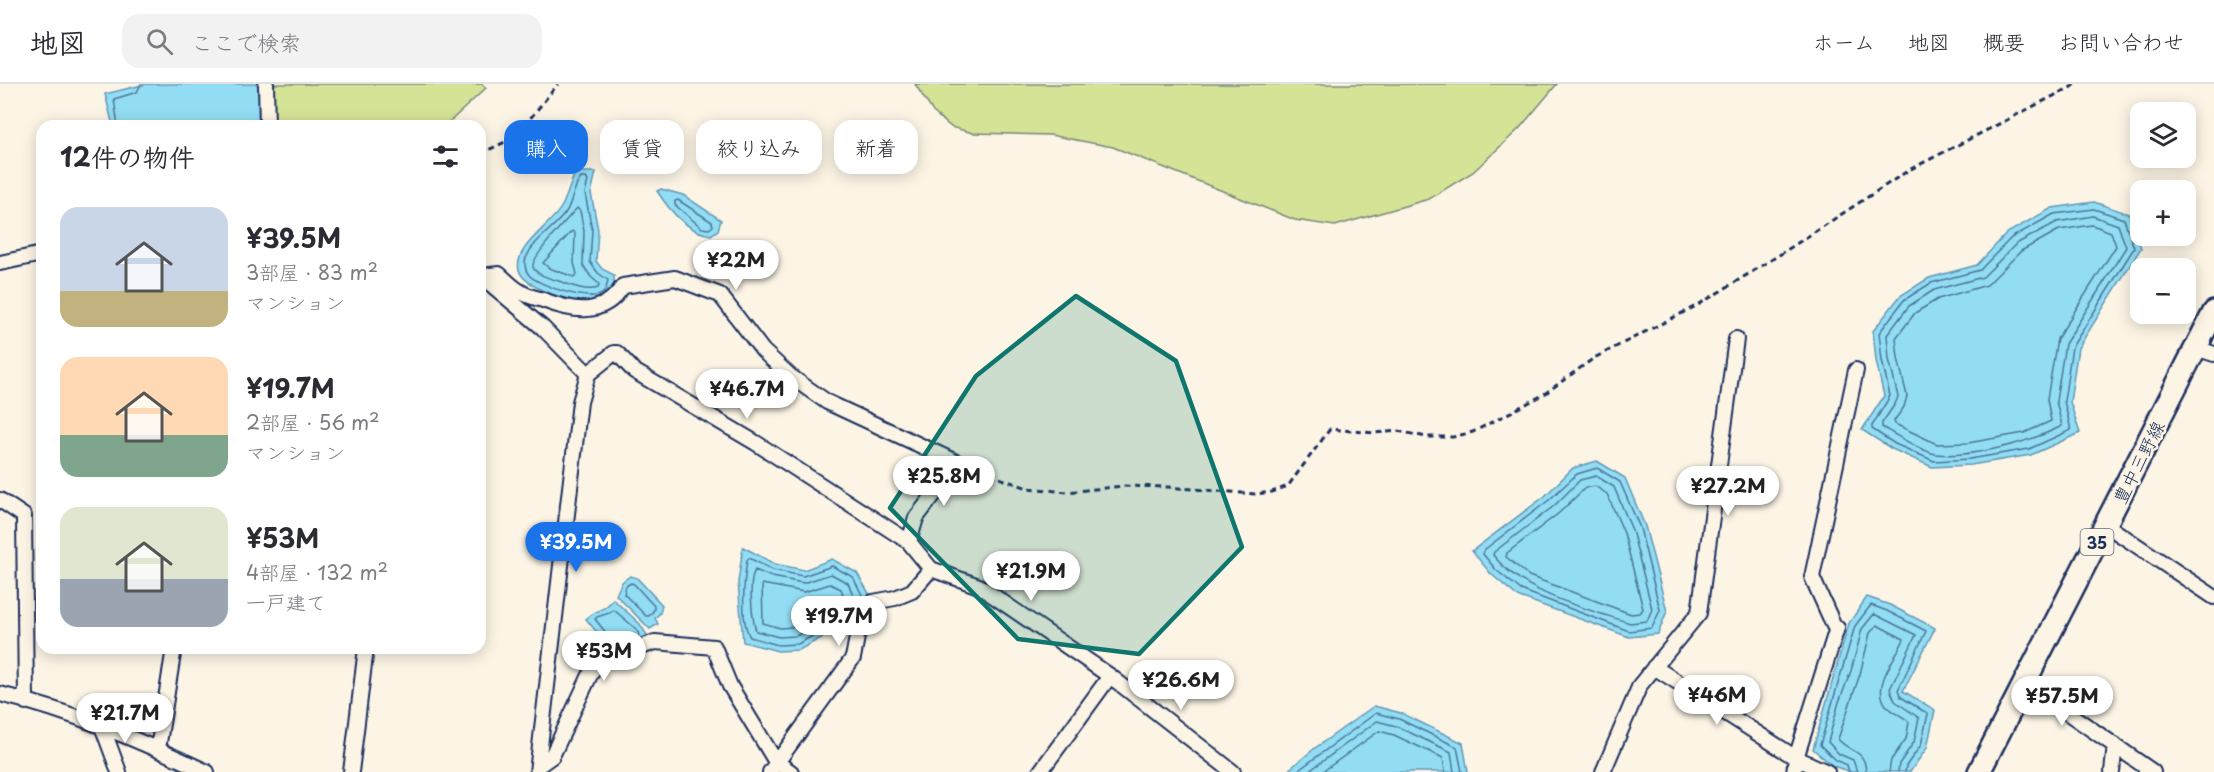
<!DOCTYPE html>
<html lang="ja">
<meta charset="utf-8">
<style>
:root{--surface:#fff;--page:#f2f2f3;--text:#2b2b33;--muted:#7c7c81;--line:#e1e1e2;--accent:#1a73e8}
body{margin:0;font-family:"Playpen Sans","Klee One",sans-serif;background:var(--page);color:var(--text);height:100vh;display:flex;flex-direction:column;font-size:22px;white-space:nowrap}
*{box-sizing:border-box;margin:0}
p{font-size:20px;color:var(--muted)}
.icon{flex:none;width:33px;height:33px;fill:none;stroke:currentColor;stroke-width:2;stroke-linecap:round;stroke-linejoin:round}
.map{position:relative;flex:1;overflow:hidden}
.drawer{position:absolute;left:36px;top:36px;width:450px;height:534px;display:flex;flex-direction:column;background:var(--surface);border-radius:18px;box-shadow:0 3px 15px #0003}
.drawer>*{flex:none}
.guide{position:absolute;left:504px;top:36px;width:570px;height:54px;display:flex;gap:12px}
.buttons{position:absolute;left:2130px;top:18px;display:grid;gap:12px}
.buttons a{display:grid;place-items:center;width:66px;height:66px;border-radius:12px;background:var(--surface);box-shadow:0 3px 15px #0003;font-size:30px}
.price{position:absolute;translate:-50% -51px;padding:0 14px;border-radius:21px;background:#fff;color:#222;font-size:20px;line-height:39px;filter:drop-shadow(0 2px 3px #0008)}
.price::after{content:'';position:absolute;left:50%;top:36px;width:18px;height:14px;margin-left:-9px;background:inherit;clip-path:polygon(0 0,100% 0,50% 100%)}
.price.current{background:var(--accent);color:#fff}
ul{padding:0;list-style:none}
li{display:flex;align-items:center;gap:18px;height:150px;padding:0 24px}
li span{display:grid;place-items:center;flex:none;width:168px;height:120px;border-radius:18px;color:#555}
li>.icon{margin-inline-start:auto}
span .icon{width:72px;height:72px;fill:#fffc;stroke-width:1}
li b{font-size:26px}
h2{display:flex;justify-content:space-between;align-items:center;height:72px;padding:0 24px;font-size:26px}
.pill{padding:0 21px;border-radius:18px;background:var(--surface);box-shadow:0 3px 15px #0003;font-size:21px;line-height:54px}
.pill.current{background:var(--accent);color:#fff}
header{display:flex;align-items:center;gap:36px;box-sizing:border-box;height:84px;padding:0 30px;background:var(--surface);border-bottom:2px solid var(--line)}
header strong{font-size:28px}
nav{display:flex;gap:33px;margin-inline-start:auto;font-size:21px}
.search{width:420px;height:54px;background:var(--page);display:flex;align-items:center;gap:15px;box-sizing:border-box;padding:0 21px;border-radius:18px;color:var(--muted);font-size:22px}
.map>svg:first-child{display:block}
</style>
<header>
<strong>地図</strong>
<div class="search"><svg class="icon" aria-label="search" viewBox="0 0 24 24"><circle cx="10" cy="10" r="6"/><path d="M15 15l6 6"/></svg>ここで検索</div>
<nav><a>ホーム</a><a>地図</a><a>概要</a><a>お問い合わせ</a></nav>
</header>
<div class="map">
<svg width="2214" height="688" viewBox="0 0 2214 688">
<rect width="100%" height="100%" fill="#fcf5e5"/>
<filter id="ink" filterUnits="userSpaceOnUse"><feTurbulence type="fractalNoise" baseFrequency=".0167" numOctaves="2"/><feDisplacementMap in="SourceGraphic" scale="12" xChannelSelector="R" yChannelSelector="G"/><feConvolveMatrix kernelMatrix="1 2 1 2 8 2 1 2 1" color-interpolation-filters="sRGB"/></filter>
<g filter="url(#ink)">
<path fill="#d5e396" stroke="#78897a" stroke-width="1.5" d="M272,0H482L486,4L445,42H276L274,39Z
M915,0H1557L1519,45L1473,88L1429,115L1335,142L1295,136L1113,63L1050,51L973,49L951,43L933,28Z"/>
<path fill="#92ddf3" stroke="#6297b7" stroke-width="1.5" d="M146,0H262L261,42H113L105,10Z
M575,88H596L591,109L598,146L596,177L602,185L614,191C614,199 614,210 605,215C589,226 524,206 519,186C513,163 552,141 562,122C567,112 571,99 575,88Z
M661,105L683,111L721,136L718,146L711,151C688,148 669,126 657,107Z
M2094,118L2129,130L2141,164L2078,264L2070,318L2080,349L2031,371L1971,381L1932,383L1892,365L1862,346L1884,312L1876,277L1873,247L1900,212L1929,194L1977,181L2007,149L2052,124Z
M1597,377L1625,394L1645,442L1667,527L1658,550L1629,553L1517,512L1491,490L1472,467L1545,412L1573,384Z
M743,463L775,480L804,486L832,475L857,489L870,511L853,537L799,566L778,567L743,558L738,498Z
M630,492L637,494L662,521L660,529L655,534L658,540L650,545L616,511L622,498Z
M1867,513L1890,521L1935,544L1903,607L1935,626L1927,664L1910,688H1851L1833,682L1813,665L1849,539Z
M613,515L640,540L650,556L614,569L586,535C597,524 604,528 613,515Z
M1374,622L1401,629L1463,659L1468,688H1286L1315,664Z"/>
<g fill="none" stroke-linecap="round" stroke-linejoin="round">
<path stroke="#4b759a" stroke-width="1.5" d="M118,42L114,15L137,8L141,0
M581,94H586L588,97L585,109L592,146L590,178L598,189L608,196C607,200 607,205 603,209C592,219 539,202 529,191C525,187 524,179 526,174C534,155 555,144 566,128C573,117 573,103 581,94Z
M678,116L712,138L713,142L709,145L702,144L675,121V117Z
M577,124L580,127L584,147L583,181L591,193L599,200L598,204C587,208 572,202 562,198C554,195 536,192 533,183C530,174 570,132 577,124Z
M2094,125L2124,135L2134,164L2072,263L2064,317L2071,346L2029,365L1970,375L1934,377L1895,360L1872,345V342L1890,312L1882,276L1879,249L1904,216L1931,199L1980,186L2011,154L2054,130Z
M2093,132L2118,141L2126,163L2065,260L2056,317L2062,342C2030,358 1973,374 1936,370C1923,368 1894,350 1882,343V339L1895,320L1898,313L1889,275L1887,251L1909,222L1934,206L1983,193L2016,160L2057,138Z
M2092,141L2111,148L2116,162L2057,255L2047,315L2051,337L2024,349L1968,359L1937,360L1895,340L1894,337L1904,323L1907,312L1898,274L1896,254L1915,229L1938,215L1987,201L2021,167L2059,146Z
M572,147L575,149L574,179L577,190L574,193L549,184L543,179Z
M1597,384L1620,398L1640,444L1660,526L1652,544L1629,547L1521,506L1496,486L1483,470L1484,466L1549,416L1577,390Z
M1596,392L1614,403L1632,446L1652,525L1647,537L1630,539C1585,524 1523,510 1493,471L1494,468L1554,422L1580,396Z
M1595,402L1607,410L1624,449L1643,525L1640,529L1631,530L1529,492L1506,473L1507,469L1559,429L1585,404Z
M749,474L773,486L803,492L832,482L853,493L862,511L848,532L798,560L778,561L750,553C740,537 744,496 747,476Z
M755,486L772,493L803,499L831,490L848,499L853,511L843,527L796,552L779,553L756,547C752,534 748,497 755,486Z
M631,499L634,500L654,522V526L649,532H646L624,510L626,502Z
M762,500L804,508L830,500L841,505L843,510L837,520L793,543L780,544L763,539Z
M614,526L635,544L639,550L638,553L618,561L615,560L595,535L597,533L609,529Z
M1296,688L1376,629L1399,635L1457,663L1462,688
M1308,688L1377,637L1396,642L1451,668L1454,688
M1322,688L1379,647L1394,651L1443,674L1445,688
M1849,688L1847,681L1836,676L1820,661L1855,542L1871,521L1887,527L1926,547L1898,606L1901,613L1928,630L1921,661L1906,682L1905,688
M1857,688L1853,676L1839,670L1828,658L1839,618L1851,587L1862,545L1874,530L1916,551L1890,605L1895,617L1919,634L1914,658L1899,680L1898,688
M1866,688C1865,664 1849,669 1838,655L1860,590L1870,549L1877,541L1904,555C1897,573 1871,601 1886,621C1892,629 1903,631 1909,638L1906,655L1891,676L1889,688"/>
<defs>
<path id="minor" d="M266,0L267,42
M0,179L42,170
M480,191L543,244L588,290
M481,192L499,190C506,196 513,204 521,208C527,212 536,214 543,216C574,228 603,233 623,202L675,194L720,211L763,267L790,292L827,318L958,379L916,434L909,458
M2196,264L2214,270
M0,416L24,432L26,618
M2106,441L2214,513
M1654,583L1796,674L1827,688
M2026,600L2153,688
M0,610C74,628 138,656 207,688
M102,642L119,688
M158,665L174,564
M538,682L552,672L591,589L598,579L655,558L714,563L730,602L776,678L791,688
M351,688L366,564
M537,688L580,318L588,290L614,269H617L634,287L756,359L909,458L931,485L979,502L1110,592L1233,688
M770,688L853,574L858,548L873,518L895,514L912,507L931,485
M1040,688L1110,592
M1603,688L1640,601L1699,529L1736,255
M1794,688L1796,674L1837,544L1834,542L1812,493L1856,286
M2112,688L2115,661"/>
<path id="primary" d="M1979,688L2214,228"/>
</defs>
<use href="#minor" stroke="#1b2f5e" stroke-width="18"/>
<use href="#primary" stroke="#1b2f5e" stroke-width="26"/>
<path stroke="#1b2f5e" stroke-width="3" stroke-dasharray="6 4.5" stroke-linecap="butt" d="M480,70L507,57L528,37L558,0
M970,384L1028,404L1067,408L1123,402L1168,403L1255,410L1272,408L1288,402L1330,345L1375,349L1398,347L1426,353H1453L1473,348L1543,311L1594,274L1698,221L1776,173L1909,86L2077,0"/>
<use href="#minor" stroke="#fcf5e5" stroke-width="14"/>
<use href="#primary" stroke="#fcf5e5" stroke-width="21"/>
</g>
</g>
<path fill="#0f766e" fill-opacity="0.2" stroke="#0f766e" stroke-width="4.5" stroke-linejoin="round" d="M1076,212L1176,277L1242,463L1139,570L1018,555L890,424L976,292Z"/>
<g text-anchor="middle" dominant-baseline="central" stroke-width="5" stroke-linejoin="round" paint-order="stroke">
<rect fill="#fcf5e5" stroke="#5e6a86" stroke-width="1.5" x="2080.5" y="445" width="33" height="26" rx="4.5"/>
<g font-size="16" font-weight="bold" fill="#1b2f5e">
<text x="2097" y="458">35</text>
</g>
<g font-size="18" fill="#1b2f5e" stroke="#fcf5e5">
<text transform="translate(2138 378) rotate(-63)">豊中三野線</text>
</g>
</g>
</svg>
<div class="buttons">
<a><svg class="icon" aria-label="layers" viewBox="0 0 24 24"><path d="M12 4l9 5-9 5-9-5zM3 14l9 5 9-5"/></svg></a>
<a>+</a>
<a>−</a>
</div>
<b class="price" style="left:736px;top:207px">¥22M</b>
<b class="price" style="left:747px;top:336px">¥46.7M</b>
<b class="price" style="left:944px;top:423px">¥25.8M</b>
<b class="price" style="left:1728px;top:433px">¥27.2M</b>
<b class="price current" style="left:576px;top:489px">¥39.5M</b>
<b class="price" style="left:1031px;top:518px">¥21.9M</b>
<b class="price" style="left:839px;top:563px">¥19.7M</b>
<b class="price" style="left:604px;top:598px">¥53M</b>
<b class="price" style="left:1181px;top:627px">¥26.6M</b>
<b class="price" style="left:1717px;top:642px">¥46M</b>
<b class="price" style="left:2062px;top:643px">¥57.5M</b>
<b class="price" style="left:125px;top:660px">¥21.7M</b>
<div class="guide">
<a class="pill current">購入</a>
<a class="pill">賃貸</a>
<a class="pill">絞り込み</a>
<a class="pill">新着</a>
</div>
<section class="drawer">
<h2>12件の物件<svg class="icon" aria-label="filters" viewBox="0 0 24 24"><path d="M4 7h16M4 17h16"/><circle cx="9" cy="7" r="2"/><circle cx="15" cy="17" r="2"/></svg></h2>
<ul>
<li><span style="background:linear-gradient(#c9d6e8 70%,#c2b280 0)"><svg class="icon" aria-label="home" viewBox="0 0 24 24"><path d="M3 11l9-7 9 7M6 9v11h12V9"/></svg></span><div><b>¥39.5M</b><p>3部屋 · 83 m²</p><p>マンション</p></div></li>
<li><span style="background:linear-gradient(#ffd9b3 65%,#7fa58c 0)"><svg class="icon" aria-label="home" viewBox="0 0 24 24"><path d="M3 11l9-7 9 7M6 9v11h12V9"/></svg></span><div><b>¥19.7M</b><p>2部屋 · 56 m²</p><p>マンション</p></div></li>
<li><span style="background:linear-gradient(#dfe7d0 60%,#9aa5b1 0)"><svg class="icon" aria-label="home" viewBox="0 0 24 24"><path d="M3 11l9-7 9 7M6 9v11h12V9"/></svg></span><div><b>¥53M</b><p>4部屋 · 132 m²</p><p>一戸建て</p></div></li>
</ul>
</section>
</div>
